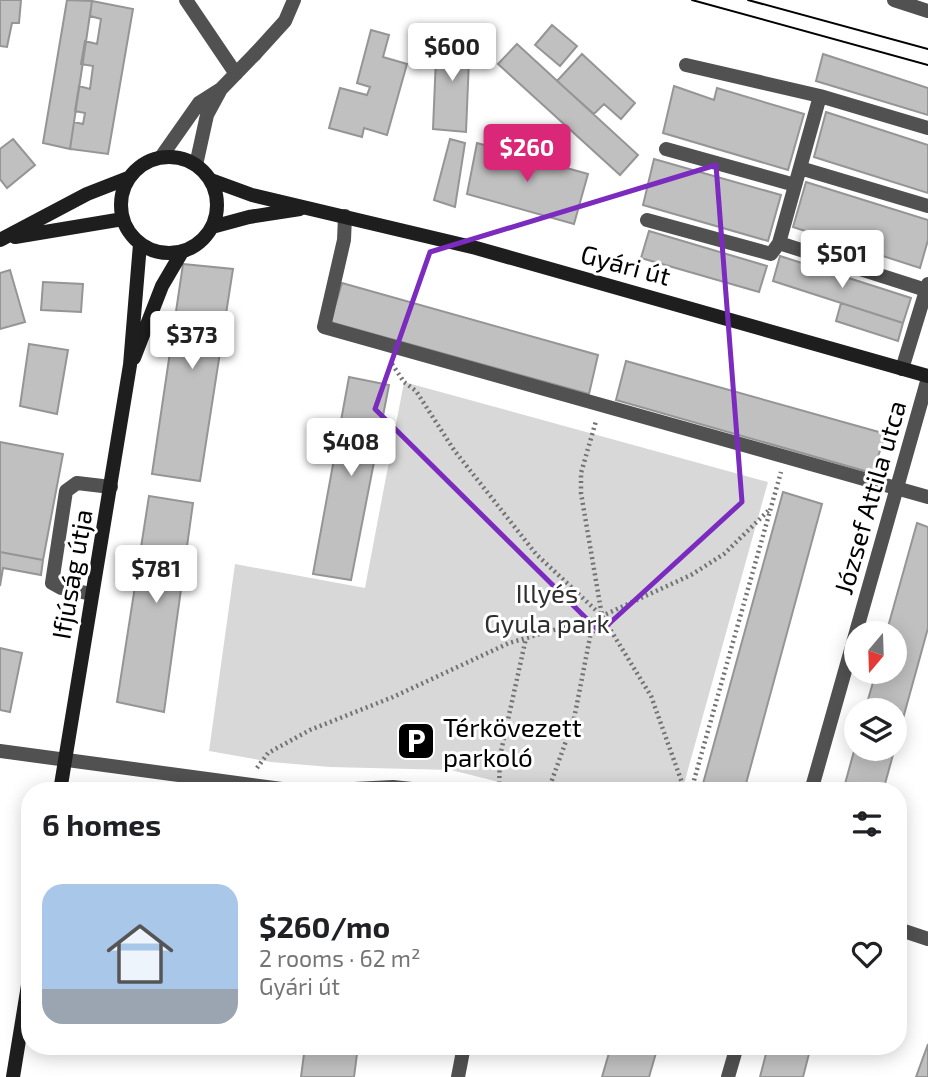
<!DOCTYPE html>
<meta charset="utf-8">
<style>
:root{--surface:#fff;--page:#f2f2f2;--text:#202124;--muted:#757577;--line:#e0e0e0;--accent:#db2777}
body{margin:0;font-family:"Exo 2",sans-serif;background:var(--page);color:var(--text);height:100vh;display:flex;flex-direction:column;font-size:26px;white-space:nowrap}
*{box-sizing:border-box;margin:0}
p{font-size:23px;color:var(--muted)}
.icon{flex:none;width:38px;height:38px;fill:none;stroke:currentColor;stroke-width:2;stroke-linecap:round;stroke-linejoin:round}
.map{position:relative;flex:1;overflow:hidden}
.side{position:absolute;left:21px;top:782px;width:886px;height:273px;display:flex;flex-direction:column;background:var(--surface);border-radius:28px;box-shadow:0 4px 18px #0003}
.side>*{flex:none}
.needle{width:46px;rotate:199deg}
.tools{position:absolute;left:844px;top:621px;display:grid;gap:14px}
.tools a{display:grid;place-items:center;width:63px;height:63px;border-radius:50%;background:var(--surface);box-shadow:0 4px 18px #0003;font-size:35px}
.price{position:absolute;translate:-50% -60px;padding:0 16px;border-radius:7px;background:#fff;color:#222;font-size:23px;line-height:46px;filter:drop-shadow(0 2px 4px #0008)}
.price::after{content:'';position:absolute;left:50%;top:42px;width:21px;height:16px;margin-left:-10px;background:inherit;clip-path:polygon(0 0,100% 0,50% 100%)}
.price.active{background:var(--accent);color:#fff}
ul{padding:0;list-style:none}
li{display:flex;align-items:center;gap:21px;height:175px;padding:0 21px}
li+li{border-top:2px solid var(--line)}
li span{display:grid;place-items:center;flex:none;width:196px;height:140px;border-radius:21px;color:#555}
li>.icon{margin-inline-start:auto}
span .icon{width:84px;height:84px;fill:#fffc;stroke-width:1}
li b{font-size:30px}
h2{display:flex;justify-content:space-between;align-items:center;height:84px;padding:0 21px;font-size:30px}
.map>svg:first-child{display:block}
</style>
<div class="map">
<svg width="928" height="1077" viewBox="0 0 928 1077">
<rect width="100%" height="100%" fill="#fff"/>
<path fill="#d8d8d8" d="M404,382L768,482L682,791H535L451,770L330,767L271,762L209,751L235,564L365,588Z"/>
<path fill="#c0c0c0" stroke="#959595" stroke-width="2" d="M0,0H21L19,23H12L7,47L0,46Z
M67,0L92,1L70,149L43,143Z
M92,1L133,9L108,154L70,149L74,122L83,124L85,113L75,111L79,86L90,89L93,66L81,64L85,41L97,44L101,19L90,16Z
M552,25L577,46L560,66L535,45Z
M371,30L389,35L383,57L407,64L387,135L364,128L362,137L329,128L340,88L367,95L370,87L357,83Z
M437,34L470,35L466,132L433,129Z
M517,44L638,155L620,175L498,64Z
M582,54L635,103L621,119L604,104L594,114L557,81Z
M823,54L928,88V115L816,81Z
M674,86L714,100L717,88L804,114L788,170L663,133Z
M826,112L928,145V193L814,157Z
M13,139L35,165L7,188L0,179V149Z
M450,139L465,143L455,207L434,200Z
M477,143L588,174L574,224L467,194Z
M654,159L781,195L768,241L643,205Z
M806,182L928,220V240L920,268L858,248L857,252L832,244L833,240L793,227Z
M649,231L767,266L759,292L641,258Z
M780,256L911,298L903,323L773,281Z
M183,264L233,269L200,481L152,474Z
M10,270L25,322L0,329V273Z
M43,282L83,284L81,312L41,310Z
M342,283L598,355L589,394L330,322Z
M841,303L903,323L898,341L836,321Z
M29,344L68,350L57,414L20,406Z
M626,361L886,434L872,473L616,400Z
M349,377L389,385L351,580L313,574Z
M0,442L63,454L43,560L0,552Z
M783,492L822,504L744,791H701Z
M149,496L193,503L164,712L117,702Z
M917,523L928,527V628L883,791H843L856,744V749H894V710H865L876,672H894V634H886Z
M0,552L43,560L41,575L3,568L0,586Z
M0,648L22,653L10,712L0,710Z
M928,1044V1077H916Z
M305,1046H358L354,1077H301Z
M611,1046H658L649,1077H602Z
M768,1046H811L803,1077H760Z"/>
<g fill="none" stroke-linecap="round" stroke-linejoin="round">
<path stroke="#737373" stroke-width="4.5" stroke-dasharray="2 3.5" stroke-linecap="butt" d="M392,364L404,382L416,391L454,450L536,554L602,616L651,696L685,791
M257,768L268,753L310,730L393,697L509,643L602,616L691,575L724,554L769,510
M499,789L500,756L526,638
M548,791L574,719L590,637L602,616L581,493V473L596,421
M691,791L781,472"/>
<path stroke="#515151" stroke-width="14" d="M255,54L285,21L294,0
M686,65L820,96L928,128
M820,96L779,243L926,290
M666,149L795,185
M800,168L928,206
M345,216L344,240L324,327L928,497
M647,220L771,254L779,243
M902,369L928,284
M92,594L61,588L52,583L66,491L77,483L111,487"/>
<path stroke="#515151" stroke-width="14" d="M186,0L236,74
M894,0L928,11
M161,157L199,103L221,89L255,54
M196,165L207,115L220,91
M0,751L297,791
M315,791L393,787L430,791
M811,791L928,378
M898,929L928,939
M458,1077L464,1046
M728,1077L737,1046"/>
<path stroke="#1e1e1e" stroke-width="14" d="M121 205a48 48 0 1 1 96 0a48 48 0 1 1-96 0Z
M211,180L252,195L476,248L928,376
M212,227L249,217L300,209
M15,237L123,219
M0,240L87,194L128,178
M134,358L162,286L182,252
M60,791L130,365L140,244
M13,1077L30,973"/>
<path stroke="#000" stroke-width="2" d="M692,0L928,65
M748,0L928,49"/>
</g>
<path fill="none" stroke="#7b2cbf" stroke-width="5" stroke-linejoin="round" d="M716,165L742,502L600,632L375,409L430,252Z"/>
<defs>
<symbol id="parking-square" viewBox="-11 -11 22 22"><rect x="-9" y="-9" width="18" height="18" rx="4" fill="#000" stroke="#fff"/><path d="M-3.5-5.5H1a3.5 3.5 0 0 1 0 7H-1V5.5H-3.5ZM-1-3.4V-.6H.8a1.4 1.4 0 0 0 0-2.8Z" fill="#fff"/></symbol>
</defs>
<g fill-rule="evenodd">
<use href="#parking-square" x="394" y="719" width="44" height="44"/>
</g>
<g text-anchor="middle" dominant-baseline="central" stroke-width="6" stroke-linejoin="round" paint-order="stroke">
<g font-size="26" fill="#000" stroke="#fff">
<text transform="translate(626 264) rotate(15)">Gyári út</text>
<text transform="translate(869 497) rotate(-74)">József Attila utca</text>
<text transform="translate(71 574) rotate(-80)">Ifjúság útja</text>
</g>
<g font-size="26" fill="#2f2f2f" stroke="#fff">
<text x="547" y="592">Illyés<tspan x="547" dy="30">Gyula park</tspan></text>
</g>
<g font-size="26" fill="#000" stroke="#fff" text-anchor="start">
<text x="443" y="726">Térkövezett<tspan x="443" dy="30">parkoló</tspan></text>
</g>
</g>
</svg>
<div class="tools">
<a><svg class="needle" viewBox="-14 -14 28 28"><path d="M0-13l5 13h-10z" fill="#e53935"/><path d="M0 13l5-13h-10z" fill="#757577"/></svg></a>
<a><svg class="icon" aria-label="layers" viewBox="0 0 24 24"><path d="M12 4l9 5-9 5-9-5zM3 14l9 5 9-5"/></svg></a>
</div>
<b class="price" style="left:452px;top:83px">$600</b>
<b class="price active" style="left:527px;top:184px">$260</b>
<b class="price" style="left:842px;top:290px">$501</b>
<b class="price" style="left:192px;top:371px">$373</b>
<b class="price" style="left:351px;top:478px">$408</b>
<b class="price" style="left:156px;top:605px">$781</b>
<section class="side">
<h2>6 homes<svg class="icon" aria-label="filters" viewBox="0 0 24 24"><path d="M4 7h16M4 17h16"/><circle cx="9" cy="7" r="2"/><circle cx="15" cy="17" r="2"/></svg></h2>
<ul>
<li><span style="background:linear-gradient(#a9c7e8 75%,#9aa5b1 0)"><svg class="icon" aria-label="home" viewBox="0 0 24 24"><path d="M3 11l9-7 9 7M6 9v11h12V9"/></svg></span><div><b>$260/mo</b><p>2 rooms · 62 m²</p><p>Gyári út</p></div><svg class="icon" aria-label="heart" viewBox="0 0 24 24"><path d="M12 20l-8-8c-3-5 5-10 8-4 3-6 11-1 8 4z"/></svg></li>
</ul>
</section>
</div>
